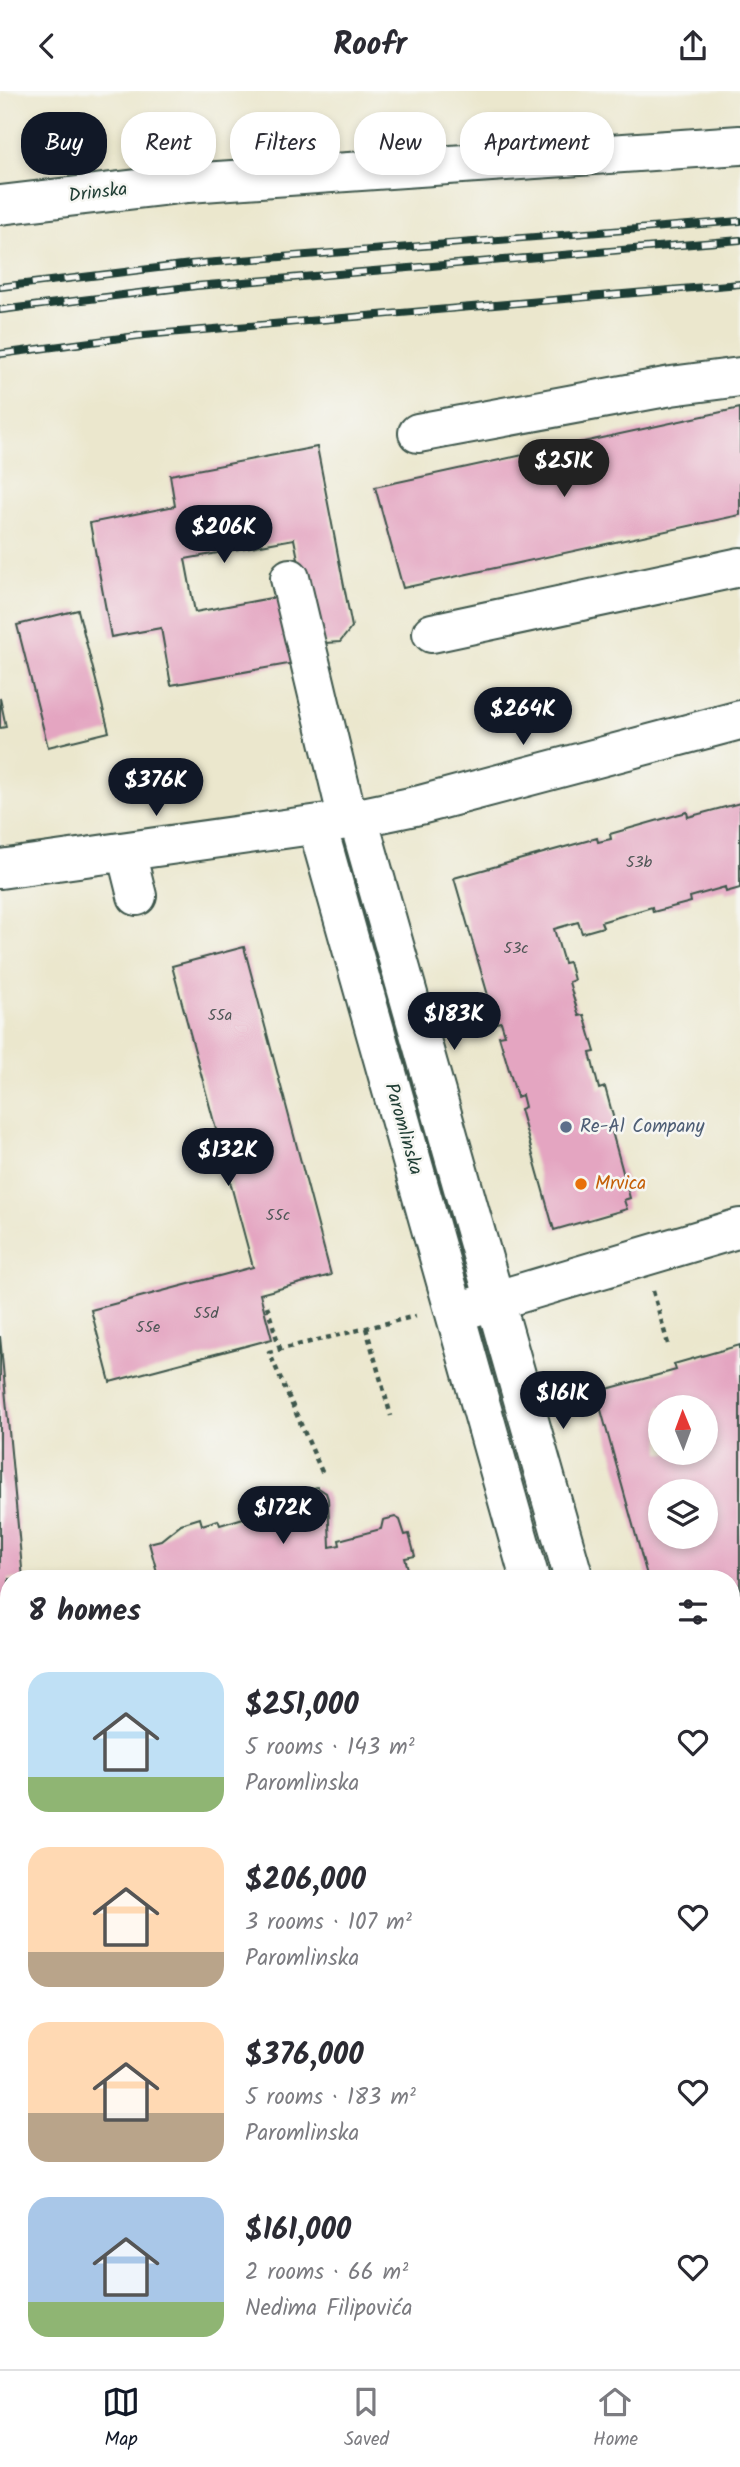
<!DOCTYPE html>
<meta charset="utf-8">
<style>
:root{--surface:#fff;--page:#f7f7f7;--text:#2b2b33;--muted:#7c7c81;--line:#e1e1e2;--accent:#111827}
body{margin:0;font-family:Kalam,sans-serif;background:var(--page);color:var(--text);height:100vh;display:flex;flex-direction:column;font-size:26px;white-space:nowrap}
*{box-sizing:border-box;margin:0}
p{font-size:23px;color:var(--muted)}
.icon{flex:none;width:38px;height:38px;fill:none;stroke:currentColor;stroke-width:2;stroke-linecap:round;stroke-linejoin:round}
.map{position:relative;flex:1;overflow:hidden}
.details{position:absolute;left:0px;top:1479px;width:740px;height:800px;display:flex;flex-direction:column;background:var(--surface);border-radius:28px 28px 0 0;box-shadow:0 4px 10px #0003}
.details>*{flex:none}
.banner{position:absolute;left:21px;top:21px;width:698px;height:63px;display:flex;gap:14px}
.needle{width:46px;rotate:359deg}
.tools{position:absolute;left:648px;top:1304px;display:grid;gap:14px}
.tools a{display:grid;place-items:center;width:70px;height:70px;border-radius:50%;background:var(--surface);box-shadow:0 4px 10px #0003;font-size:35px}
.price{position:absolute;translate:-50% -60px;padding:0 16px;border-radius:24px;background:var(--accent);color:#fff;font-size:23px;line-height:46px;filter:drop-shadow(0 2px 4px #0008)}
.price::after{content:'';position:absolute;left:50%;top:42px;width:21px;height:16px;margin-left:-10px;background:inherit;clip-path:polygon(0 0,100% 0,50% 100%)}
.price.active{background:#222;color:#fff}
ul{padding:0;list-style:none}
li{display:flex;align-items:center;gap:21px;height:175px;padding:0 28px}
li span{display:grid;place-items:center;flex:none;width:196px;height:140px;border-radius:21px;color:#555}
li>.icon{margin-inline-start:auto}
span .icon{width:84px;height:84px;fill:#fffc;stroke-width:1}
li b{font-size:30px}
h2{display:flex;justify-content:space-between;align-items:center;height:84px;padding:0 28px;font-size:30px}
.pill{padding:0 24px;border-radius:28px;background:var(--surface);box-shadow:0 4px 10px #0003;font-size:24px;line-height:63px}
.pill.active{background:var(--accent);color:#fff}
header{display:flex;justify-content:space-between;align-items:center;height:91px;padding:0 28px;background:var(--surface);font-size:32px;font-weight:700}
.dock{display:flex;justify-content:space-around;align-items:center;height:98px;border-top:2px solid var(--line);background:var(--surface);font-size:19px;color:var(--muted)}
.dock a{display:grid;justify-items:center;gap:4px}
.dock .active{color:var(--accent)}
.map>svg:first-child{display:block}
</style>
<header><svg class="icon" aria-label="back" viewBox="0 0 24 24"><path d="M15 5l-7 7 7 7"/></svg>Roofr<svg class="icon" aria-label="share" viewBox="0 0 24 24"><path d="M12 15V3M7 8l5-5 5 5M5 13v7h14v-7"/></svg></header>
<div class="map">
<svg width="740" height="2278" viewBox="0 0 740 2278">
<rect width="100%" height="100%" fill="#f6f6f2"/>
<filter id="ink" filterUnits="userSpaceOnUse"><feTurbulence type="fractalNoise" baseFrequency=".0143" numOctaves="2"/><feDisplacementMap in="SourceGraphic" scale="14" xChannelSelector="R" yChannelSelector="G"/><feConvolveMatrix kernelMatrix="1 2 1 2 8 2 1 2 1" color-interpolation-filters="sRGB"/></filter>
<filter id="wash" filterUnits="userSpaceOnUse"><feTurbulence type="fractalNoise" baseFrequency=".00686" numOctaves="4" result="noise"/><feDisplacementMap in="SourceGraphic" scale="28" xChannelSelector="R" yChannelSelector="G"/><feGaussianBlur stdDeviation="1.57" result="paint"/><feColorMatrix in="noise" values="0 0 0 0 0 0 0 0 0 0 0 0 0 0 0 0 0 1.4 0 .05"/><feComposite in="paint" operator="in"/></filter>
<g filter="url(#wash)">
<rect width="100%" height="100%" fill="#ebe7cd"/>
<path fill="#b8d176" stroke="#6c8755" stroke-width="2" d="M9,2117V2270H112L114,2278H0V2120Z"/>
<g id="blocks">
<path fill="#e4a5c1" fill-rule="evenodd" d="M740,317V424L403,497L375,396Z
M317,356L352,536L340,551L325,552L313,542L294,448L185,468L195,521L282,505L294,572L171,594L161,537L111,546L90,432L175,415L170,384Z
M78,519L109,641L48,656L17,534Z
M0,607L6,636L0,637Z
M740,712V797L726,801L725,796L690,806L691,811L653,821L652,816L601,831L603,836L582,842L578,831L554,838L564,872L569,871L574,889L569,891L579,925L584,924L595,961L590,962L599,998L605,996L616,1036L611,1037L630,1107L624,1109L627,1118L554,1139L520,1018L525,1016L522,1004L517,1006L499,945L505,944L501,931L496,932L454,787L597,747L598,751L611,748L610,743L687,721L688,726Z
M244,856L331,1184L260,1203L272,1248L110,1291L91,1219L253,1176L172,875Z
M0,1245L23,1488H9V1732H0Z
M740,1254V1572L732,1574V1488H648L596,1301L676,1279L674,1273ZM660,1316H705V1362H660ZM660,1400H705V1446H660Z
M317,1396L326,1402L328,1408L330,1456L340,1454L339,1449L381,1438L383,1429L395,1426L400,1429L405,1444L409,1443L415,1465L405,1467L410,1485L417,1484L418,1488H159L149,1452L161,1449L181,1433L200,1427L202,1434L218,1429L220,1434L250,1425L249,1420L265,1416L263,1409Z
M740,1785V1845L733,1848L732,1787Z
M9,1879V1917L0,1920V1881Z
M9,2000V2031L4,2032L9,2060L0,2062V2003Z
M164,2270H249L251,2278H167Z
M319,2270H550L553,2278H321Z
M616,2270H719L722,2278H619Z"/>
</g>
</g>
<g filter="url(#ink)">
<use href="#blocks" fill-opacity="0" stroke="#3e564b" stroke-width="2"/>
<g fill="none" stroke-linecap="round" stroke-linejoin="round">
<defs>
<path id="minor" d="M418,342L671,295L740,286
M290,487L348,729
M432,542L740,476
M358,727L574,1488
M317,734L530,1488
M126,761L137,805
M0,778L348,729L420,714L740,629
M470,1217L740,1137
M732,1718L740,1717
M0,1847L9,1846
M732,1864L740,1862
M0,1963L9,1960
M732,2026L740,2056
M732,2179L740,2209
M299,2270L301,2278"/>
<path id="major" d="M0,114L188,92L740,54"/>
</defs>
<use href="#minor" stroke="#3e564b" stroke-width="42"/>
<use href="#major" stroke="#3e564b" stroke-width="42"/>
<path stroke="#3e564b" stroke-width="4.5" stroke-dasharray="5 5" stroke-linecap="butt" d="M653,1200L668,1253
M267,1215L280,1258
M366,1237L391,1325
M322,1381L269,1261L416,1225"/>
<use href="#minor" stroke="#fff" stroke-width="38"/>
<use href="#major" stroke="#fff" stroke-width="38"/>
<defs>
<path id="rail" d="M0,196L191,173L740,130
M0,219L196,195L740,149
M0,263L144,244L740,193
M732,1678L740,1676
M0,1785L9,1784"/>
</defs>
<use href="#rail" stroke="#1f3d34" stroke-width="8"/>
<use href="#rail" stroke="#f6f6f2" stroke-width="5" stroke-dasharray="16" stroke-linecap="butt"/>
</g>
</g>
<circle fill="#5c6f8a" stroke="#f6f6f2" stroke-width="2.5" cx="566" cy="1036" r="7"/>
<circle fill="#e8710a" stroke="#f6f6f2" stroke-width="2.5" cx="581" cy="1093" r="7"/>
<g text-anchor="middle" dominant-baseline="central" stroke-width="5" stroke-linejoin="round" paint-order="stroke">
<g font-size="16" fill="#505757">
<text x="639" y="771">53b</text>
<text x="516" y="857">53c</text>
<text x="220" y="924">55a</text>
<text x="278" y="1124">55c</text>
<text x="206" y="1222">55d</text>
<text x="148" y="1236">55e</text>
</g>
<g font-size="19" fill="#1f3d34" stroke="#f6f6f2">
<text transform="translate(98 102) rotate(-7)">Drinska</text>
<text transform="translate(403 1038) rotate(74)">Paromlinska</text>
</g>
<g font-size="19" fill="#4e5e75" stroke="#f6f6f2" text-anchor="start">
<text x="580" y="1036">Re-Al Company</text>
</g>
<g font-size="19" fill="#c56008" stroke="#f6f6f2" text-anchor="start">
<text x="595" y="1093">Mrvica</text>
</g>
</g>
</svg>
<div class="tools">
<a><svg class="needle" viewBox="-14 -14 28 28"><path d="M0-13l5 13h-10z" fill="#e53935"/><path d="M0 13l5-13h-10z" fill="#7c7c81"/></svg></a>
<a><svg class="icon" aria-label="layers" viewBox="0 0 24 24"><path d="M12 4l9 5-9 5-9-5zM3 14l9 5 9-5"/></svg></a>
</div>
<b class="price active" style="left:564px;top:408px">$251K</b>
<b class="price" style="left:224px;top:474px">$206K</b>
<b class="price" style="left:523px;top:656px">$264K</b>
<b class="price" style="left:156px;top:727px">$376K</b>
<b class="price" style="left:454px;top:961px">$183K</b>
<b class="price" style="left:228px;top:1097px">$132K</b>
<b class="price" style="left:563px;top:1340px">$161K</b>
<b class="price" style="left:283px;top:1455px">$172K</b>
<div class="banner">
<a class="pill active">Buy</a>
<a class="pill">Rent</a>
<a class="pill">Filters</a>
<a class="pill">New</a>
<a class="pill">Apartment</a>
</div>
<section class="details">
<h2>8 homes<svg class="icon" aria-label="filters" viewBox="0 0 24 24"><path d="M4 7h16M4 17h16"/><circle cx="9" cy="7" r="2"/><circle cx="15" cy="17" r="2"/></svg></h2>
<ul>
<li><span style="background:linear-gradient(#bfe0f5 75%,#8fb573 0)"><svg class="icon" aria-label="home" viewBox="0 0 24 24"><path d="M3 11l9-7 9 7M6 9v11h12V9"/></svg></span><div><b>$251,000</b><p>5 rooms · 143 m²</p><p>Paromlinska</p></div><svg class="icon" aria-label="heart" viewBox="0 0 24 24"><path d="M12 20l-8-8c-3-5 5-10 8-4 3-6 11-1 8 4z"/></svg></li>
<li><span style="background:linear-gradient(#ffd9b3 75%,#b9a48a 0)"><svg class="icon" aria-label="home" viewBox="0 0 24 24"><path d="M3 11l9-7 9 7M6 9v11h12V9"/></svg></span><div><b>$206,000</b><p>3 rooms · 107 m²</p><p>Paromlinska</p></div><svg class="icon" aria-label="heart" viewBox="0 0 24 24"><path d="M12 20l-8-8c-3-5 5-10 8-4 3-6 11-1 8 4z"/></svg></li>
<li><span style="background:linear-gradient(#ffd9b3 65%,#b9a48a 0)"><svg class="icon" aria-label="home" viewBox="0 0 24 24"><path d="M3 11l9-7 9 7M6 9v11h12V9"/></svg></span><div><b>$376,000</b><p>5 rooms · 183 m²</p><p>Paromlinska</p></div><svg class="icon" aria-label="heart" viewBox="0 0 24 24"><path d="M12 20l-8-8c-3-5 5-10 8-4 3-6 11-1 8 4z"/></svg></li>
<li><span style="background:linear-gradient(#a9c7e8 75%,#8fb573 0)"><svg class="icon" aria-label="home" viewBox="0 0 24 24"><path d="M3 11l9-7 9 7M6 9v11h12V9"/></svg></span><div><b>$161,000</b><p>2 rooms · 66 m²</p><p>Nedima Filipovića</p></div><svg class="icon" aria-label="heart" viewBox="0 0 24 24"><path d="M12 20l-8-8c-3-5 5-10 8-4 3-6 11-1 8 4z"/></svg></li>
</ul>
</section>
</div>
<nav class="dock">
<a class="active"><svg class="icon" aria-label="map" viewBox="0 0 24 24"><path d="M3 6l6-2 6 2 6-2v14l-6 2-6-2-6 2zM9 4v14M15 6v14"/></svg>Map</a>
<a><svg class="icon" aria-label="saved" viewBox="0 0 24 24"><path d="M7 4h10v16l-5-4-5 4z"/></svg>Saved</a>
<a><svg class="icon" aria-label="home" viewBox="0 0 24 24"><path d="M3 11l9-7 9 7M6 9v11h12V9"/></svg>Home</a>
</nav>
